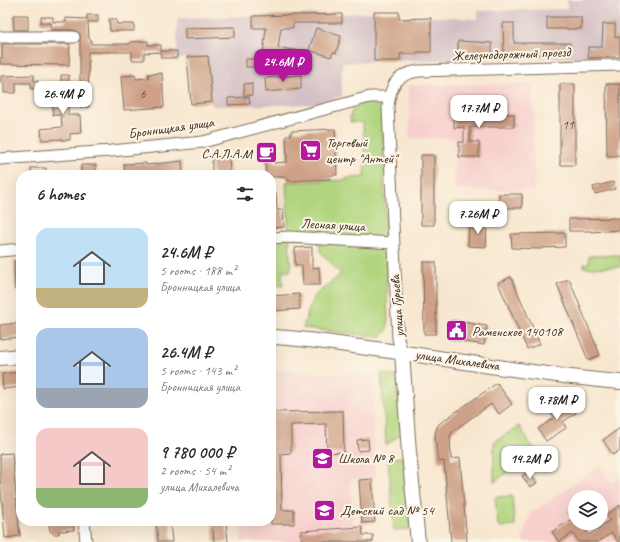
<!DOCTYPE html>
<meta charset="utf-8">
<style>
:root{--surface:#fff;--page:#f2f2f3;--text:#2b2b33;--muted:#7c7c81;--accent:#b5179e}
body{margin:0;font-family:Caveat,sans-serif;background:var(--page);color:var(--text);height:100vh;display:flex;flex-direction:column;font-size:15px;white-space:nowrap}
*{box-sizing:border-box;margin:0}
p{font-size:13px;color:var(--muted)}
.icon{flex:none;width:22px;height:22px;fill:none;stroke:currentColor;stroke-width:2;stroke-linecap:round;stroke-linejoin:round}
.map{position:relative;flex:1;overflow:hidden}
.details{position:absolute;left:16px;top:170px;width:260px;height:356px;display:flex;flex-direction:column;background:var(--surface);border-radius:16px;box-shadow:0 4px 16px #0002}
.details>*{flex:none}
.controls{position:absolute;left:568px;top:490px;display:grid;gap:8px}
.controls a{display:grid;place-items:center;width:40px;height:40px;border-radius:50%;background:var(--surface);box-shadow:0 4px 16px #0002;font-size:20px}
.price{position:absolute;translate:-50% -34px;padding:0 9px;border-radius:8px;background:#fff;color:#222;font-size:13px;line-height:26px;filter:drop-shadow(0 1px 2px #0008)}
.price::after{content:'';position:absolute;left:50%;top:24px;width:12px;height:9px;margin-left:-6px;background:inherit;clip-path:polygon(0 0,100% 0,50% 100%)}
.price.selected{background:var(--accent);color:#fff}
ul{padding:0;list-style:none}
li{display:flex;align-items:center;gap:12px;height:100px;padding:0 20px}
li span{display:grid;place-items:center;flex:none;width:112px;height:80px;border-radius:12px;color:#555}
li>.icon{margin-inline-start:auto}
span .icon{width:48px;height:48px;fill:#fffc;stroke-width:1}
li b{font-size:17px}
h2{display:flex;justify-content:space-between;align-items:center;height:48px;padding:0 20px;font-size:17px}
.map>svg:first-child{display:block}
</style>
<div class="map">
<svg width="620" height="542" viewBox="0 0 620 542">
<rect width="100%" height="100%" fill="#fcf5e5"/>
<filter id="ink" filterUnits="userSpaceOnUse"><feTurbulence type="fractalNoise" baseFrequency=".025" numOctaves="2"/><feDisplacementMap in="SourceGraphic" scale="8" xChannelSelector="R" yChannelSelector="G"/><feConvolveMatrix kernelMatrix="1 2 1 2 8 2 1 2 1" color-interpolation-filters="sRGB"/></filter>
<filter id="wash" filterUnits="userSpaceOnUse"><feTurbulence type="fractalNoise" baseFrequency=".012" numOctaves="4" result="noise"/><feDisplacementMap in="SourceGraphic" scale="16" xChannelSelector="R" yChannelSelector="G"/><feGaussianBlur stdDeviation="0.9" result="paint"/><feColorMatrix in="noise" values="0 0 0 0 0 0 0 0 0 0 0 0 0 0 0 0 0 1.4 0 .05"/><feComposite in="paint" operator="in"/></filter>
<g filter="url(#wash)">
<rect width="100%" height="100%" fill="#f8e7d0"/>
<path fill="#f7d0ce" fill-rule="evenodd" d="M533,84L534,190H454V138H409V85Z
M271,370L373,375L374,455L376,477L350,480L353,524H364V542H241V521H271Z
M600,466L611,483L620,478V542H524L522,539L531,513ZM575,497H601V523H575Z"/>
<path fill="#d2bec4" d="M567,0H620V57L374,61L342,63V96L314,104L220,106H212L211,102L191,104L187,58L177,59V18L342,14L381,12H399V17H447L478,19V11L567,9Z"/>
<path fill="#b1d57e" stroke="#76804e" d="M378,101L382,108L388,325C387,331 385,334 380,337L303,328L313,297L341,274L320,251V239L289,238L291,271L282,272L283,286L271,285V238L289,237L286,182L347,180V178L365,177L363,122H350C350,103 362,103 378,101Z
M620,255V267L584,268V264H589V256Z
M381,373L397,377L401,434L386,445Z
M519,426L536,452L494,482V442Z
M404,457L410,529L394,530L388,458Z
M512,496L515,526L498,527L495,497Z"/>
<g id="blocks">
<path fill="#cda087" d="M374,12H399V19L431,18V52H417V54H400V61H374Z
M342,14V23H293V28H281L278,48L303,51L301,64L276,61V67H246V59H262L264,46L266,28H253V16Z
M13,15H28V30H14Z
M87,15H98V22H88L89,39H91V44H130V42L148,41V45H161V51H177V58H161V52L144,53V60H132V52H88L89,107H80V34L74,30H51V23H41V17H53V22H66V18L87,19Z
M547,17H581V29H547Z
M109,19H116L117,24H134V31H110Z
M503,23H514V43H570V54L514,55V57H504Z
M603,24H615V37H620V57L588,58V47H602Z
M235,27V37L185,39V28Z
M316,28L341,36L336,53L333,52L331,57L309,50Z
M458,41L492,43V57L458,56Z
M2,44H70L69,65L0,64V58H2Z
M208,56L212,102L191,104L187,57Z
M162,73L164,107L124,110L121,76L135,75L136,79L149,78L148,74Z
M34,75V81H38L39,88L31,89V83H16V93H4V83H1V76Z
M61,75H69L68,115H80L81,133L70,134V140H62V139L42,140L41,129L62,127L61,115H53V88H61Z
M301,75V89L266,92L265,78Z
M252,83V95L244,96V84Z
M560,84H575V165H560Z
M606,84H620V156H607Z
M249,97L250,104L228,105V98Z
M454,114H514V127H470V142H479V157H459V142H464V127L454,128Z
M335,129L337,175H330V179L288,181L287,177H271V175H266L265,147H274V163L287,162L286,136L291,135V131Z
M421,155H434V225H421Z
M212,157H229L230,175H212Z
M182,161L183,175H125L124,164L146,163V165Z
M81,165H96V175H81Z
M31,168H46V175H31Z
M613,182L615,189L595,194L593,187Z
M271,192H276L277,210H283L284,227L271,228Z
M499,194H522V208H499Z
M620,218V230L591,232V231H569V219Z
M469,223L487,224L486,247L468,246Z
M565,233V247L542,248V249L512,248L511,234Z
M312,247V268L319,267L320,285H303L302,265H295V248Z
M14,261H21V291L15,290Z
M423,262H436V334H424Z
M511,277L540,344L527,349L498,283Z
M569,279L600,355L588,360L557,284Z
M299,294L300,309L271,311V296Z
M451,320L487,326L484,345L448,339Z
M19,323L20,337L0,339V325Z
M21,372V387L3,389L2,374Z
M497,383L512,404L499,414L491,404L453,431L450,436L451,459L460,458L467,542H451L444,461L438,462L435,435L436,430L438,425L443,421Z
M568,400L576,413L563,422L566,428L546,441L538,429L554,418L550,412Z
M343,411L344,452L327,453L326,424L291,425V453L281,454L282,510H294V524H271V412Z
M620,428V450L613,455L603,440Z
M368,439L369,450L358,451L357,440Z
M12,453L20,536L5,538L0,480V454Z
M529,472L537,483L530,487L522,476Z
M372,479L375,522L362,523L359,480Z
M620,505V542H618L612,533L598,542H579L573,533L559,542L552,532L573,518L568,512L575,507V523H581L589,535L610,520L606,515Z
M48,521H73L74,530L59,531V534H54L50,531Z
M156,521H170L172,542H158Z
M212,521H226L228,542H214Z
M362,527L363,535H373V542H302L301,531Z"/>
</g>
</g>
<g filter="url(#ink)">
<use href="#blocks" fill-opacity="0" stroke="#7d6c5c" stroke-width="1"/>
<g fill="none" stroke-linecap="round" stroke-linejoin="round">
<defs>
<path id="minor" d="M0,37H74
M0,159L111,151L203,142L370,97H389
M271,238L289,237L394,243
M0,251L21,249
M402,352L398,339L388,107C390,86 396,74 419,71L620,65
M84,521L86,542"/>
<path id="major" d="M271,337C301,338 332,343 361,347C448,358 533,375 620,382
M402,352L409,453L418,542
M0,358L21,356"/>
</defs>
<use href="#minor" stroke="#7d6c5c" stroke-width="13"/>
<use href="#major" stroke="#7d6c5c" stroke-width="16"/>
<use href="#minor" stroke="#fff" stroke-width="11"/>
<use href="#major" stroke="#fff" stroke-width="14"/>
</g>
</g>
<defs>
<symbol id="supermarket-square" viewBox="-11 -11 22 22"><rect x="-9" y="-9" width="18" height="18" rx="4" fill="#b5179e" stroke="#fcf5e5"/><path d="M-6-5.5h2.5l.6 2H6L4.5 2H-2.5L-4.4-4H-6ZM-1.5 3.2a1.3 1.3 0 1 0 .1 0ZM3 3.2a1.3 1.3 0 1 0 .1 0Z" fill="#fff"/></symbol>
<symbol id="cafe-square" viewBox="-11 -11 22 22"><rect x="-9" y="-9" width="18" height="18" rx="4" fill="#b5179e" stroke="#fcf5e5"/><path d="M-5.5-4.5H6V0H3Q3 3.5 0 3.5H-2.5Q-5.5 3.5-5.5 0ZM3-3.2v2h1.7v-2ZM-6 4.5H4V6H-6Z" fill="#fff"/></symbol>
<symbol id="civic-square" viewBox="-11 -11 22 22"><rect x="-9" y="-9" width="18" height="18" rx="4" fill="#b5179e" stroke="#fcf5e5"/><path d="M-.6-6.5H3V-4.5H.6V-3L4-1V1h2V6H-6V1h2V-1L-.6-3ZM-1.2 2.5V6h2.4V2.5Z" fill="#fff"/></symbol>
<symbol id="school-square" viewBox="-11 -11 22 22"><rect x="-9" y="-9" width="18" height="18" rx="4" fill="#b5179e" stroke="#fcf5e5"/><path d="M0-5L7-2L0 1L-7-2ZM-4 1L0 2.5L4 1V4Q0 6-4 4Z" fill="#fff"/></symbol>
</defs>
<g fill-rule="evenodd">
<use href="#supermarket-square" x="298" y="138" width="25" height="25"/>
<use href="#cafe-square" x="254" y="140" width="25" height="25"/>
<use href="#civic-square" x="444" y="318" width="25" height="25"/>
<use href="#school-square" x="310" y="446" width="25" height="25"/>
<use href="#school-square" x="312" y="498" width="25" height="25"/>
</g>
<g text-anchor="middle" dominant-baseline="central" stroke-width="4" stroke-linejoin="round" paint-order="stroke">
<g font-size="12" fill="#604838">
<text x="143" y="94">6</text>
<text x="568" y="125">11</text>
</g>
<g font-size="14" fill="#3b2a1e" stroke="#fcf5e5">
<text transform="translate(511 54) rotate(-2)">Железнодорожный проезд</text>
<text transform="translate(171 128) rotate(-8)">Бронницкая улица</text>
<text transform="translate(333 225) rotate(3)">Лесная улица</text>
<text transform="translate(397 306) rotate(-94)">улица Гурьева</text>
<text transform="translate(457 360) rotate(8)">улица Михалевича</text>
</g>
<g font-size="14" fill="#3b2a1e" stroke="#fcf5e5" text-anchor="start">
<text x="326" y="142">Торговый<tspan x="326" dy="16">центр "Антей"</tspan></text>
<text x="252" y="153" text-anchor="end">С.А.Л.А.М</text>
<text x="472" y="331">Раменское 140108</text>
<text x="338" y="458">Школа № 8</text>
<text x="340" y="510">Детский сад № 54</text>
</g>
</g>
</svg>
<div class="controls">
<a><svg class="icon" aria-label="layers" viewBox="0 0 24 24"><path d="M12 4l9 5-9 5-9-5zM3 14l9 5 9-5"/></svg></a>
</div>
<b class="price selected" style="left:283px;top:83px">24.6M ₽</b>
<b class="price" style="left:63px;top:115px">26.4M ₽</b>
<b class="price" style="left:479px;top:129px">17.7M ₽</b>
<b class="price" style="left:478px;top:235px">7.26M ₽</b>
<b class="price" style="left:557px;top:421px">9.78M ₽</b>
<b class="price" style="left:530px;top:480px">14.2M ₽</b>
<section class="details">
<h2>6 homes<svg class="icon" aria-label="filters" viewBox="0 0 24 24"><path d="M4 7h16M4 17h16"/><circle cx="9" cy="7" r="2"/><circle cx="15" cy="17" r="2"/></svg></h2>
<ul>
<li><span style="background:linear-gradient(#bfe0f5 75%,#c2b280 0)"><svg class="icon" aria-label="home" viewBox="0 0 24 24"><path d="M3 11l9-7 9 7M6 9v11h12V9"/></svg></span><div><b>24.6M ₽</b><p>5 rooms · 188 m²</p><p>Бронницкая улица</p></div></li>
<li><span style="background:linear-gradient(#a9c7e8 75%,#9aa5b1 0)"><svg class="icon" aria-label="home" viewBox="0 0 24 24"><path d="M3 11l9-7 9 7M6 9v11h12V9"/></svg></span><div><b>26.4M ₽</b><p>5 rooms · 143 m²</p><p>Бронницкая улица</p></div></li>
<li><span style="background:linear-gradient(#f6c9c9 75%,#8fb573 0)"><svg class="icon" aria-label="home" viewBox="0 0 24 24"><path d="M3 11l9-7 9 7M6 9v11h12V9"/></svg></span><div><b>9 780 000 ₽</b><p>2 rooms · 54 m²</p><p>улица Михалевича</p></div></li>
</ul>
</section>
</div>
